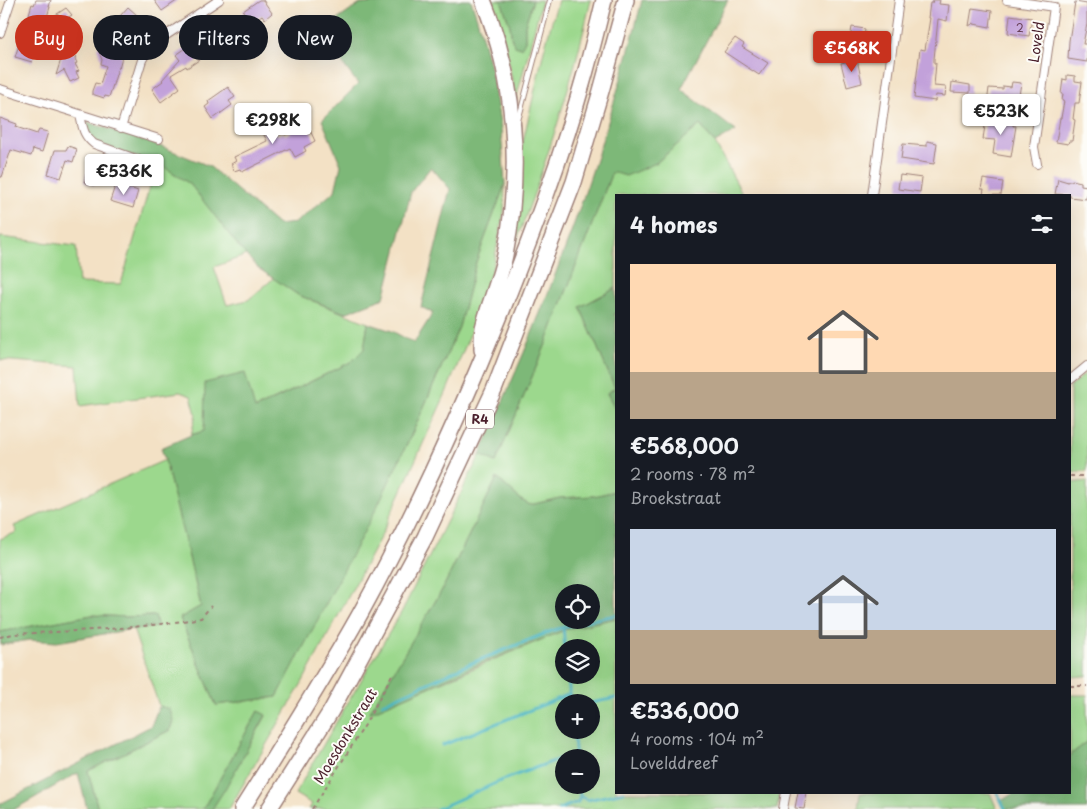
<!DOCTYPE html>
<meta charset="utf-8">
<style>
:root{--surface:#171b24;--page:#242831;--text:#f1f3f6;--muted:#9ea1a6;--accent:#c8321e}
body{margin:0;font-family:"Playpen Sans",sans-serif;background:var(--page);color:var(--text);height:100vh;display:flex;flex-direction:column;font-size:19px;white-space:nowrap}
*{box-sizing:border-box;margin:0}
p{font-size:16px;color:var(--muted)}
.icon{flex:none;width:28px;height:28px;fill:none;stroke:currentColor;stroke-width:2;stroke-linecap:round;stroke-linejoin:round}
.map{position:relative;flex:1;overflow:hidden}
.details{position:absolute;left:615px;top:194px;width:456px;height:600px;display:flex;flex-direction:column;background:var(--surface);border-radius:0px;box-shadow:0 5px 20px #0002}
.details>*{flex:none}
.guide{position:absolute;left:15px;top:15px;width:475px;height:45px;display:flex;gap:10px}
.fabs{position:absolute;left:555px;top:584px;display:grid;gap:10px}
.fabs a{display:grid;place-items:center;width:45px;height:45px;border-radius:50%;background:var(--surface);box-shadow:0 5px 20px #0002;font-size:25px}
.price{position:absolute;translate:-50% -42px;padding:0 11px;border-radius:5px;background:#fff;color:#222;font-size:16px;line-height:32px;filter:drop-shadow(0 1px 2px #0008)}
.price::after{content:'';position:absolute;left:50%;top:30px;width:15px;height:11px;margin-left:-8px;background:inherit;clip-path:polygon(0 0,100% 0,50% 100%)}
.price.selected{background:var(--accent);color:#fff}
ul{padding:0;list-style:none}
li{display:grid;align-content:center;gap:10px;height:265px;padding:0 15px}
li span{display:grid;place-items:center;height:155px;border-radius:0px;color:#555}
li>.icon{margin-inline-start:auto}
span .icon{width:90px;height:90px;fill:#fffc;stroke-width:1}
li b{font-size:21px}
h2{display:flex;justify-content:space-between;align-items:center;height:60px;padding:0 15px;font-size:21px}
.pill{padding:0 18px;border-radius:22px;background:var(--surface);box-shadow:0 5px 20px #0002;font-size:18px;line-height:45px}
.pill.selected{background:var(--accent);color:#fff}
.map>svg:first-child{display:block}
</style>
<div class="map">
<svg width="1087" height="809" viewBox="0 0 1087 809">
<rect width="100%" height="100%" fill="#fdfcf7"/>
<filter id="ink" filterUnits="userSpaceOnUse"><feTurbulence type="fractalNoise" baseFrequency=".02" numOctaves="2"/><feDisplacementMap in="SourceGraphic" scale="10" xChannelSelector="R" yChannelSelector="G"/><feConvolveMatrix kernelMatrix="1 2 1 2 8 2 1 2 1" color-interpolation-filters="sRGB"/></filter>
<filter id="wash" filterUnits="userSpaceOnUse"><feTurbulence type="fractalNoise" baseFrequency=".0096" numOctaves="4" result="noise"/><feDisplacementMap in="SourceGraphic" scale="20" xChannelSelector="R" yChannelSelector="G"/><feGaussianBlur stdDeviation="1.12" result="paint"/><feColorMatrix in="noise" values="0 0 0 0 0 0 0 0 0 0 0 0 0 0 0 0 0 1.4 0 .05"/><feComposite in="paint" operator="in"/></filter>
<g filter="url(#wash)">
<rect width="100%" height="100%" fill="#f3e1c5"/>
<path fill="#9cd88d" stroke="#737c5c" fill-rule="evenodd" d="M491,0H501L510,26L512,41H525V25L533,0H542L516,100L504,40Z
M558,0H591C572,84 545,167 514,248L513,247L521,150L544,50Z
M700,125L715,143L743,195H616V288L580,307L615,388L607,393L616,411V491L594,496L560,498L530,505L521,500L497,478L442,590L370,712L567,629L616,618V792L779,793L777,809H309L312,804L295,794L337,721L402,611L480,455L496,462L548,339L612,172L656,163ZM564,648H591V675H564ZM564,702H591V730H564ZM564,758H591V785H564Z
M157,162L190,184L247,255L214,267L227,305L248,300L274,278L298,295L368,323L364,349L351,362L254,409L204,431L191,435L196,414L191,396L180,392L80,406L77,366L0,360V237L76,246L79,283L121,284Z
M505,184L504,213L493,266L478,315L446,393L381,536L302,683L229,809H212L225,788L266,716L258,711L203,809H98L88,771L170,730L173,720L170,710L159,706L133,629L157,627L155,616L126,617L92,615L0,632V539L17,532L14,526L165,460L201,606L180,618L216,705L277,697L415,427L459,327L476,262Z
M1087,372V471L1070,472V387Z
M1087,481V676L1070,677V483Z
M1070,695H1087V742L1070,755Z
M860,793H990L997,809H858Z"/>
<path fill="#7db878" stroke="#646c52" fill-rule="evenodd" d="M399,0H471L477,18L491,70L501,129L505,184L476,262L459,327L415,427L376,509L277,697L216,705L180,618L201,606L165,460L161,448L191,435L204,431L205,383L245,373L255,409L351,362L364,349L368,323L392,331L414,343L433,313L421,307L450,189L431,167L411,192L384,298L345,313L298,295L258,268L239,247L190,184L157,162L132,156L97,143L92,138L89,132L87,122L155,144L209,166L278,225L295,223L335,191L341,165L322,120L358,84L315,27L337,20L360,4L396,2Z
M501,0H533L525,25V41L521,48L515,46L512,40L510,26Z
M642,0H728L681,89L736,131L715,143L700,125L656,163L626,176L612,172L548,339L496,462L480,455C499,409 520,364 538,318C580,215 615,108 642,0Z
M616,288V313L614,314L616,317V411L607,393L615,388L580,307Z
M497,478L521,500L530,505L560,498L594,496L616,491V618L567,629L478,665L369,713L442,590ZM564,592H591V620H564Z
M92,615L126,617L155,616L158,627L133,629L57,642L29,640L1,645L0,632Z
M159,706L170,709L173,720L170,730L88,771L98,809H87L78,773L15,809H0V804L151,726Z
M258,711L266,715L225,789L212,809H203Z
M1087,742V809H1005L1001,801L1014,793L1070,792V755Z"/>
<g fill="none" stroke-linecap="round" stroke-linejoin="round">
<path stroke="#4ab6c5" stroke-width="3" d="M591,620L616,615
M563,627L565,648
M568,675L570,702
M591,703L616,698
M382,704L467,665L554,630L589,620
M573,730L576,758
M443,745L570,694
M997,792L1005,809
M580,796L587,800L624,792
M437,809L505,779L576,753
M559,809L578,802L580,796L579,785"/>
</g>
<g id="blocks">
<path fill="#c2a1da" d="M36,0H51L49,7H50L46,20L29,14L32,4L34,5Z
M154,0H178L162,11Z
M259,0H263L272,13L265,19L262,15L251,23L243,11Z
M933,0H940L939,4L949,5L947,21L938,19L934,59V63H936L934,86L946,87L945,96L936,95L935,101L914,98L920,49L925,50L930,18H928L930,3H932Z
M1075,2L1087,4V24L1083,44H1087V62L1068,59L1069,41Z
M128,7L138,16L122,34L112,25Z
M66,8L72,15L58,24L48,20Z
M972,8L992,11L990,27L974,24V23L969,26Z
M1010,15L1032,18L1029,36L1008,33Z
M229,19L246,44L239,49L237,45L233,48L223,34L215,39L211,32Z
M852,27L865,29L864,38L869,39L868,48L849,45Z
M27,30L40,34L39,39L42,40L38,52L35,51L32,62L15,57L22,35L26,36Z
M735,38L744,44L742,47L768,63L759,75L724,52Z
M198,40L206,53L198,58L199,60L187,68L186,66L171,75L180,88L161,102L152,89L163,81L162,80L180,60L176,55Z
M105,44L123,49L121,55L122,57L119,68H118L112,88L109,97L105,96L104,98L92,94V91L95,83L100,84L106,66L101,64L102,60L97,47Z
M64,50L76,54L75,59L77,63L75,64L79,71L76,72L79,78L70,82L64,70L56,75Z
M857,59L862,83L847,87L841,63Z
M1067,75L1075,76V81L1082,82L1079,103H1075L1073,119L1075,120L1072,141H1069L1068,144L1056,142L1060,118H1061L1064,101H1062L1063,94H1061L1063,79L1067,80Z
M952,82L970,85V93L951,92Z
M1012,82L1021,83L1017,108L987,104L989,88L1003,89V86L1011,87Z
M228,87L235,97L229,101L232,105L213,119L205,107L209,104L208,101Z
M266,112L277,135L284,133L285,135L307,124L315,141L304,147L306,151L295,157L290,148L242,172L240,169L234,171L231,164L236,161L234,157L267,141L255,117Z
M0,118L17,124L16,127L37,134L39,130L48,132L42,152L33,149L31,156L11,150L2,177H0Z
M986,119L1004,122V119H1014L1013,126H1016L1011,157L993,154L995,140L983,139Z
M927,141L937,143L934,164L901,159L903,144L927,146Z
M68,146L77,149L73,162L67,160L61,178L48,174L55,150H66Z
M91,158L113,165L110,174L103,172L100,181L97,180L94,185L84,182Z
M900,175L922,178L920,192L898,189Z
M983,179L1003,182L1001,195H983L984,189H981Z
M1058,179L1068,182V181H1072V180L1081,182V185L1087,186L1086,199L1070,197V195L1055,194Z
M116,183L138,191L133,208L110,201Z
M798,792H807L804,809L795,808Z"/>
</g>
</g>
<g filter="url(#ink)">
<use href="#blocks" fill-opacity="0" stroke="#9e8078" stroke-width="1"/>
<g fill="none" stroke-linecap="round" stroke-linejoin="round">
<defs>
<path id="service" d="M518,121L550,0"/>
<path id="minor" d="M1007,0L1054,7L1034,147L1037,164
M0,33L11,0
M0,89L159,139
M80,115C83,128 83,135 94,144L150,164
M121,128L142,60L147,51L156,42L219,0
M872,195L899,0
M1070,380L1087,366
M783,809L786,792"/>
<path id="motorway" d="M482,350C482,343 482,335 483,328C489,303 500,280 505,255C522,170 516,81 483,0
M242,809C282,745 323,680 360,614C413,518 458,419 499,318C531,238 562,157 585,74C592,49 598,25 604,0
M269,809L331,711L425,537L494,390L574,182L601,91L626,0"/>
</defs>
<use href="#service" stroke="#9e8078" stroke-width="6"/>
<use href="#minor" stroke="#9e8078" stroke-width="10"/>
<use href="#motorway" stroke="#9e8078" stroke-width="18"/>
<path stroke="#9e8078" stroke-width="2" stroke-dasharray="4 4" stroke-linecap="butt" d="M1070,476H1087
M0,637L13,634C76,631 139,629 201,618L211,606
M1070,686H1087
M312,809L365,725L393,673"/>
<use href="#service" stroke="#fff" stroke-width="4"/>
<use href="#minor" stroke="#fff" stroke-width="8"/>
<use href="#motorway" stroke="#fff" stroke-width="15"/>
</g>
</g>
<g text-anchor="middle" dominant-baseline="central" stroke-width="4" stroke-linejoin="round" paint-order="stroke">
<g font-size="11" fill="#684057">
<text x="1020" y="27">2</text>
</g>
<rect fill="#fdfcf7" stroke="#806168" stroke-width="1" x="466" y="409.5" width="28" height="19" rx="4"/>
<g font-size="12" font-weight="bold" fill="#4a1f2b">
<text x="480" y="419">R4</text>
</g>
<g font-size="14" fill="#4a1f2b" stroke="#fdfcf7">
<text transform="translate(1036 42) rotate(-82)">Loveld</text>
<text transform="translate(345 736) rotate(-59)">Moesdonkstraat</text>
</g>
</g>
</svg>
<div class="fabs">
<a><svg class="icon" aria-label="locate" viewBox="0 0 24 24"><circle cx="12" cy="12" r="6"/><path d="M12 2v4M12 18v4M2 12h4M18 12h4"/></svg></a>
<a><svg class="icon" aria-label="layers" viewBox="0 0 24 24"><path d="M12 4l9 5-9 5-9-5zM3 14l9 5 9-5"/></svg></a>
<a>+</a>
<a>−</a>
</div>
<b class="price selected" style="left:852px;top:73px">€568K</b>
<b class="price" style="left:1001px;top:136px">€523K</b>
<b class="price" style="left:273px;top:145px">€298K</b>
<b class="price" style="left:124px;top:196px">€536K</b>
<div class="guide">
<a class="pill selected">Buy</a>
<a class="pill">Rent</a>
<a class="pill">Filters</a>
<a class="pill">New</a>
</div>
<section class="details">
<h2>4 homes<svg class="icon" aria-label="filters" viewBox="0 0 24 24"><path d="M4 7h16M4 17h16"/><circle cx="9" cy="7" r="2"/><circle cx="15" cy="17" r="2"/></svg></h2>
<ul>
<li><span style="background:linear-gradient(#ffd9b3 70%,#b9a48a 0)"><svg class="icon" aria-label="home" viewBox="0 0 24 24"><path d="M3 11l9-7 9 7M6 9v11h12V9"/></svg></span><div><b>€568,000</b><p>2 rooms · 78 m²</p><p>Broekstraat</p></div></li>
<li><span style="background:linear-gradient(#c9d6e8 65%,#b9a48a 0)"><svg class="icon" aria-label="home" viewBox="0 0 24 24"><path d="M3 11l9-7 9 7M6 9v11h12V9"/></svg></span><div><b>€536,000</b><p>4 rooms · 104 m²</p><p>Lovelddreef</p></div></li>
</ul>
</section>
</div>
